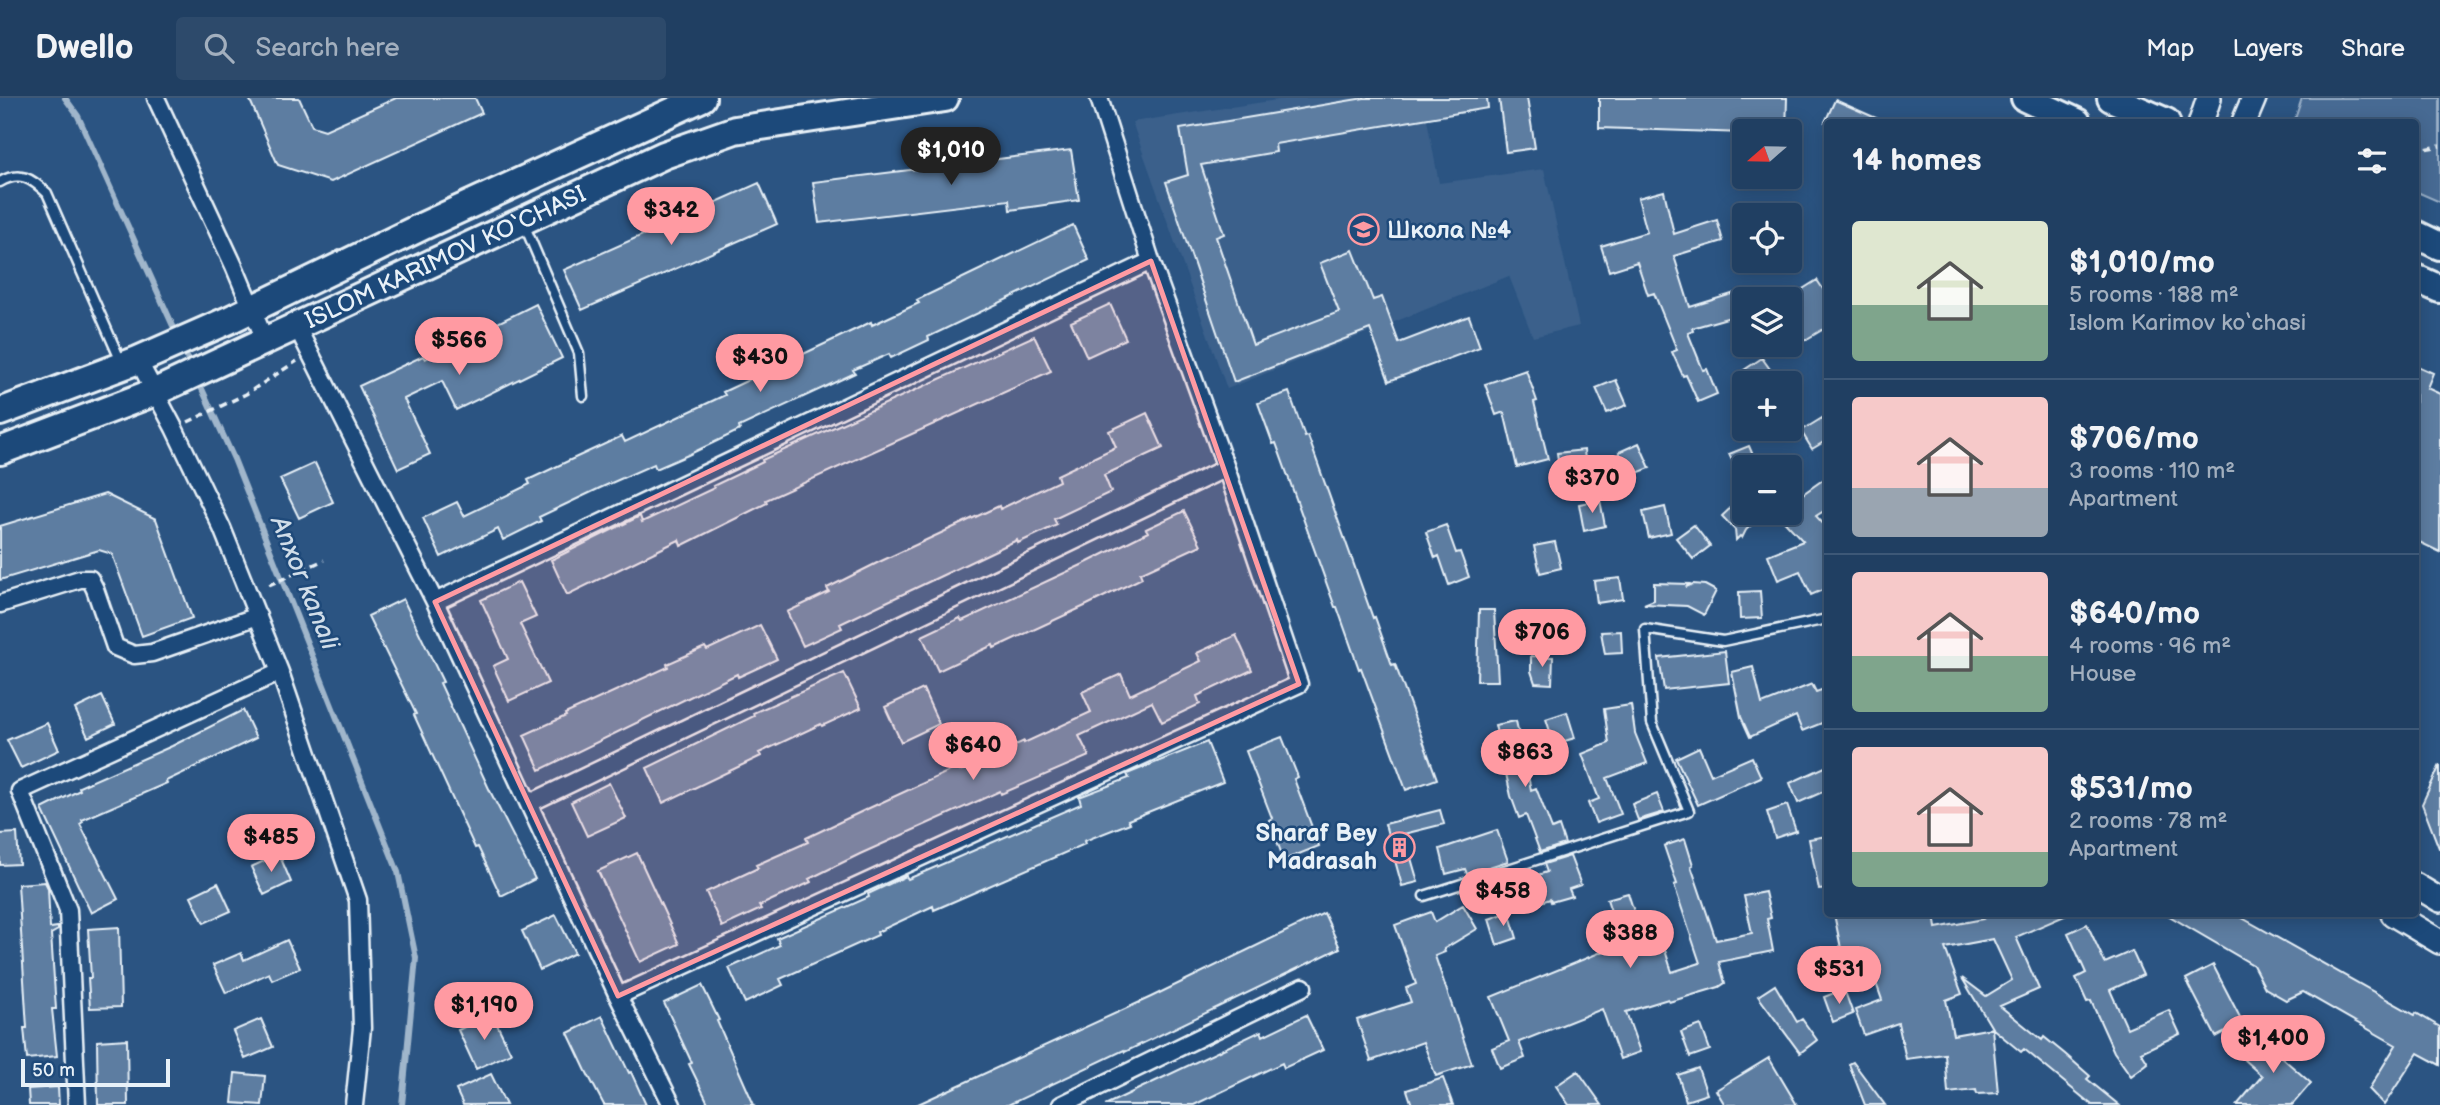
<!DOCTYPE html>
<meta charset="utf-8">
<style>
:root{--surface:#203f62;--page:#2d4a6b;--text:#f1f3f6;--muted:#a2afbe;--line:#3d5877;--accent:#ff9aa2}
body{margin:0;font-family:"Balsamiq Sans",sans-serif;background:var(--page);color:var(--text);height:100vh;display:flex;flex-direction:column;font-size:26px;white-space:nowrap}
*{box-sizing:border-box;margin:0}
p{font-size:23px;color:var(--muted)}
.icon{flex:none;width:38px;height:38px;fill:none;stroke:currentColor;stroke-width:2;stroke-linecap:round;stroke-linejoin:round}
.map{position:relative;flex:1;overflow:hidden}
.side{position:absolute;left:1824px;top:21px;width:595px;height:798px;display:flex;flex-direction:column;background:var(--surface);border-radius:7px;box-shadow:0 4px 18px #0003,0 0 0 2px var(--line)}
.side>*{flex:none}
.needle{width:46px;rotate:250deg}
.fabs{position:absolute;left:1732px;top:21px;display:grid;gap:14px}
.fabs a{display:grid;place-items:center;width:70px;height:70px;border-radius:7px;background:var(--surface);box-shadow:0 4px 18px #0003,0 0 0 2px var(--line);font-size:35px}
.scale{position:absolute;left:21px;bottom:18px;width:149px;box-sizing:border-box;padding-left:7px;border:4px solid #e8f1f8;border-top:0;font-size:19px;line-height:24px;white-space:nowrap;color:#e8f1f8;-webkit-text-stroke:5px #1f4a7a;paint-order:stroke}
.price{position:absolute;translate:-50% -60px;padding:0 16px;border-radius:24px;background:var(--accent);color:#111;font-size:23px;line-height:46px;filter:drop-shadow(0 2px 4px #0008)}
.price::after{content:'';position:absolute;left:50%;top:42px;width:21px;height:16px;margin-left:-10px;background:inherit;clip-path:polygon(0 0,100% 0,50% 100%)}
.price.selected{background:#222;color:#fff}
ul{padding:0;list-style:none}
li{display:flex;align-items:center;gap:21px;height:175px;padding:0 28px}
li+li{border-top:2px solid var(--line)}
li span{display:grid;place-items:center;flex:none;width:196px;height:140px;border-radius:7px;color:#555}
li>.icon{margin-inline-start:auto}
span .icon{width:84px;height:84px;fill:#fffc;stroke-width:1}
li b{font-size:30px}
h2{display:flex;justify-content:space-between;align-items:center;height:84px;padding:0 28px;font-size:30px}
header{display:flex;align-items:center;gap:42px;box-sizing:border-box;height:98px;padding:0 35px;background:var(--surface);border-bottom:2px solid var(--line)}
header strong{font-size:33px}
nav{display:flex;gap:38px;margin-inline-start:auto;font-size:24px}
.search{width:490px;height:63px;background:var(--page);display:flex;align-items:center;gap:18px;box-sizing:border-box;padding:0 24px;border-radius:7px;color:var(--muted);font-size:26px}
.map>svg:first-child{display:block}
</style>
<header>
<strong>Dwello</strong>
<div class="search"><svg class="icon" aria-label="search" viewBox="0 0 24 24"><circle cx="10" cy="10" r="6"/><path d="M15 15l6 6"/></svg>Search here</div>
<nav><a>Map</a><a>Layers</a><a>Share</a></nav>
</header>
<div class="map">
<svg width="2440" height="1007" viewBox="0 0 2440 1007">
<rect width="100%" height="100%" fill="#2b5482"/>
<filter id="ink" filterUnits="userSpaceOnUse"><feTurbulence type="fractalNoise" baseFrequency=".0143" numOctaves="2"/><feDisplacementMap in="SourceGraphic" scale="14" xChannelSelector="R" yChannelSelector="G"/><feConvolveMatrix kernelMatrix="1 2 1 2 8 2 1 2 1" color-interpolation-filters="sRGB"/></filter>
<g filter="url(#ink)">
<path fill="#3a608b" d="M1290,0H1423L1439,85L1544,71L1579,228L1533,239L1509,178L1227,291L1132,24Z"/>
<path fill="#476b93" stroke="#98aec6" stroke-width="2" d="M2302,0H2440V104L2415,93V24H2294Z"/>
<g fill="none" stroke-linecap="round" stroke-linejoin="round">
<path stroke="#a0b6cb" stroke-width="6" d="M65,0L78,18L178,239
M182,248L192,270
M197,280L234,361L398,774L416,860L402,1007"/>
</g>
<path fill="#5d7da1" stroke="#e8f1f8" stroke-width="2" fill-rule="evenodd" d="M249,0H299L312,28L325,32L396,0H475L482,15L331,84L278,67Z
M1364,0H1487L1488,10L1275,46L1276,54L1201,67L1224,136L1216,139L1253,247L1339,214L1320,165L1353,152L1373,202L1382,199L1399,245L1469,218L1480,249L1389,283L1370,231L1234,284L1166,84L1188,77L1180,31Z
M1499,0H1527L1535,50L1506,54Z
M1599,0H1787L1786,33L1745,35L1599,30Z
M1835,2L1885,24H1825Z
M1071,52L1079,102L1010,112L1009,102L819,125L813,84Z
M759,85L777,126L582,212L564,172Z
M1664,93L1674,136L1717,122L1723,143L1674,158L1690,209L1735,195L1741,216L1692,230L1693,233L1688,235L1703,272L1707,271L1717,296L1698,304L1686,277L1683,278L1672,254L1677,252L1654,195L1648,197L1637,164L1609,173L1601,148L1647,134L1638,100Z
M1073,127L1089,162L928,239L929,242L891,260L889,256L853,272L855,275L739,329L740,332L688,357L656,371L654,366L600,390L539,419L541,423L503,442L498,431L441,459L423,420L457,404L464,418L530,386L528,382L566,364L622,338L625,344L725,297L723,294L871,224L872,227L919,205L917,202Z
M1817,182L1827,197V229L1790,251V199Z
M536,206L562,260L456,312L442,283L404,301L430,356L398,371L359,288L423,258L425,261Z
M1110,206L1126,241L1087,259L1071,224Z
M1034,238L1051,273L766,402L767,405L681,448L679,442L567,497L551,462L640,418L642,424L714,390L713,388L763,364L762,362Z
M1762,260L1780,285H1754L1744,272Z
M2415,267L2433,275L2427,290L2440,296V454L2415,442Z
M1526,272L1537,303L1534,304L1548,361L1517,369L1504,314L1496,317L1485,286Z
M1616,282L1627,307L1607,315L1596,290Z
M1289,294L1305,339L1308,338L1373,520L1375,519L1392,567L1395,566L1437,681L1406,692L1361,570L1359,571L1337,509H1335L1276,345L1273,346L1258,305Z
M1147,315L1163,350L1104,377L1111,394L1054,421L1057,427L1018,445L1017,442L882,506L840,526L842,530L803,548L787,514L829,494L827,490L877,465L999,408L1000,411L1059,383L1057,377L1116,349L1109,333Z
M1827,317V342L1812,351L1801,333Z
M1639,345L1650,370L1629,378L1619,354Z
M1749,348L1758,369H1735L1729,356Z
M1584,352L1586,373L1560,377L1557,355Z
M315,365L333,404L299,420L280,381Z
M1827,379V411L1816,418L1827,430V452L1823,456L1827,467V490L1811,497L1800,473L1778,482L1768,457L1803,443L1777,415H1790V405Z
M105,396L156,421L192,520L142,538L112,456L99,452L0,482V428Z
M1600,402L1605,428L1584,433L1579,406Z
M1738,403L1745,411V415H1748L1756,423L1746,432L1742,440L1740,438L1736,442L1735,432L1722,418Z
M1665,409L1671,435L1649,440L1643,414Z
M1184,413L1201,447L1140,475L1142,480L1087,507L994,550L993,547L938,573L922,538L960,520L962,523L1088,464L1148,434L1146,431Z
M1446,427L1456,455L1460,454L1469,479L1449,487L1439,458L1435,460L1426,434Z
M1694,427L1710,448L1693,461L1676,440Z
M1555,444L1561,470L1540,475L1534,448Z
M1620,480L1623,501L1597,505L1594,483Z
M519,484L536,519L520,526L548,585L509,603L493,568L508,561L481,502Z
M1654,485L1689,486L1686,489L1693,486L1705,487L1716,493L1704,517L1687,508L1644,506L1654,502Z
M1760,493L1762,520L1740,521L1739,494Z
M403,501L443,584L440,585L491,695L535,781L501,798L478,749L475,750L414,617L416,616L368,518Z
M1479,512H1494L1498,583H1477Z
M760,527L777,561L738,579L737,576L540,672L524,637L566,618L565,616L668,569L667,566L705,549L707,552Z
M1621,533L1622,555L1605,556L1601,534Z
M1236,537L1252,572L1197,598L1200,606L1162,624L1152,604L1079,638L1089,658L1001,696L1000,693L860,756L809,781L811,784L759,808L761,811L722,829L706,794L758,770L756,767L808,744L806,740L865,712L958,669L960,673L1024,643V645L1091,614L1082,594L1121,576L1130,597L1201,563L1197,555Z
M1725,553L1729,585L1664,592L1659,560Z
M1531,558L1553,559L1552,586L1535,585L1531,573Z
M1753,569L1762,606L1812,586L1816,594L1827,590V623L1802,633L1796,618L1750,639L1741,619L1732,574Z
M844,575L861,610L822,628L821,626L759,655L761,658L663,705L647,670L754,618L753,615Z
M923,591L939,626L901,644L885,609Z
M102,598L115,626L88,639L75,611Z
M1631,607L1635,635L1647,665L1607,680L1621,716L1596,725L1588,705L1599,701L1582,656L1609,645L1604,611Z
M243,612L256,640L166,683L167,685L82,722L83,724L80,726L118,801L91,815L42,711L80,692L79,689L172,648Z
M1567,614L1575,640L1554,646L1546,621Z
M1516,623L1531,692L1536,690L1552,731L1559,728L1565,746L1540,754L1526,717L1519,720L1511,698L1495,627Z
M47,625L59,652L21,670L7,642Z
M1282,639L1298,679L1294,681L1319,748L1284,762L1269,722L1272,720L1246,653Z
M1207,644L1223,684L1128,722L1130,725L1084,743L1085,746L934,812L933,808L877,834L878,837L780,881L783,887L745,905L729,870L780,847L777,840L869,799L868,796L906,778L908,781L1081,706L1079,699L1129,680L1127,676Z
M1699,649L1711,677L1752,659L1761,679L1698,707L1676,660Z
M2440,667V750H2439L2422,706Z
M1827,668V692L1798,705L1790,685Z
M609,685L626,720L587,738L571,704Z
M1657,696L1664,714L1638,722L1632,706Z
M1787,707L1796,733L1775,740L1767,714Z
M1440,712L1444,726L1404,736L1418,784L1402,788L1385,726Z
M1497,732L1508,763L1467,776L1465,771L1446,776L1440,751Z
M17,735L19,766L0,767V736Z
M1827,738V791L1819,792L1809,741Z
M1685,741L1693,767L1691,768L1716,842L1752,835L1744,798L1765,794L1771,820L1767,821L1773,853L1719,864L1725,885L1719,889L1669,904L1668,901L1626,914L1640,954L1620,961L1602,911L1519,944L1525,960L1500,970L1492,950L1509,943L1491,899L1609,851L1605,839L1618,835L1607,801L1628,795L1638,826L1655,821L1672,874L1700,865L1674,787L1677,786L1664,748Z
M637,755L679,846L640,864L598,773Z
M279,756L291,784L264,797L251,769Z
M1570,758L1581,787L1569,791L1572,798L1551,804L1550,801L1519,811L1511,785L1547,774L1544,766Z
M45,784L48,790L50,830L58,829V832L51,836L56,911H52L57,958L27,961L24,930H27L18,786Z
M218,785L231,813L204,825L191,798Z
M1463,807L1477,831L1444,851L1445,854L1435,858L1472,966L1436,978L1423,944L1371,963L1357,922L1411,904L1406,890L1416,886L1395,827L1431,814L1435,824Z
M1509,814L1517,840L1497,847L1489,821Z
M1324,815L1340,850L1125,954L1124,952L1008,1007H916L1151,899Z
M1834,816H1934L1936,830L1983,821L1980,816H2069L2016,839L2039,891L2000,908L2042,942L2044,939L2065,956L2090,978L2087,981L2119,1007H2092L2024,951L2021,954L1992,930L1998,995L1977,996L1976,992L1948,995L1945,956L1906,961L1898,925L1864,937L1855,912L1882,902L1869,865L1845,870ZM1993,841L2012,882L1986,898L1962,880L1992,930L1953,937L1946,902L1962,896L1945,850Z
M2166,816H2235L2415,917L2416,915L2440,929V967L2418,955L2384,1007L2369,991L2396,947L2303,894L2286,902L2265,890L2253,867Z
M556,817L575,855L540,872L522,833Z
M2087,826L2105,865L2132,853L2143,877L2110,892L2127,930L2169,912L2180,936L2141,954L2148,965L2131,978L2114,954L2091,903L2087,904L2076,880L2086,875L2068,835Z
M119,829L121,909L90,910L88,880H91L88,831Z
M287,842L300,870L272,882L269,875L226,895L213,867L241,855L244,862Z
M2213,867L2243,925L2216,939L2186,881Z
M702,887L719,922L717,923L754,1007H709L689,966L692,965L664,905Z
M1775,887L1797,924L1802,921L1817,942L1800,955L1758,898Z
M1844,891L1853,916L1833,924L1824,899Z
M492,916L511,955L476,971L458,932Z
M1306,917L1323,952L1284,970L1282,965L1194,1007H1105L1261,933L1263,938Z
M602,918L629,975L631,974L646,1007H604L586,973L568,935Z
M261,921L273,949L245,961L233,933Z
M1701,927L1710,952L1690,959L1681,934Z
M2269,932L2287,947L2279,957L2311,985L2292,1007H2237L2262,978L2244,962Z
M127,941L128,1007H98L97,943Z
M1769,960L1797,1007H1725L1716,992Z
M1853,964L1885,1007H1865L1849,966Z
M1698,970L1707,996L1686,1003L1678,977Z
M1578,973L1602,1007H1569L1556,988Z
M235,975L265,978L262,1007L232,1005Z
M491,976L506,1007H463L456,992Z
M1443,980L1453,1007H1412L1407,992Z
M58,989L59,1007H29L28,991Z"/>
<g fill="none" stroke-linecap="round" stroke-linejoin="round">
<defs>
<path id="lane" d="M0,84C20,72 32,81 47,95L122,266
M524,126L579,255L583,298
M1424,798L1689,713L1652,625L1645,531L1723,543L1827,521"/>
<path id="street" d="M156,0L234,168L265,242
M296,227L435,504L618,898L672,1007
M138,262L174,330L222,430L280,574L358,802L362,930L354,1007
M435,504L1151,163
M0,506L80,481H90L95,491L115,549L134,557L152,555L258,518
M530,705L1226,370
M618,898L1299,586L1226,370L1151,163L1099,0
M77,1007L68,812L20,693L280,574
M1061,1007L1303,889"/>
<path id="secondary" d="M2201,24L2209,0
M2244,24L2254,0
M2415,787L2440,802
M2393,816L2440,844"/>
<g id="primary">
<path d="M2025,0L2077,24"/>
<path d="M2111,0L2166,24"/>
<path d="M2415,136L2440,148"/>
<path d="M2415,180L2440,191"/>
<path d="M0,314L138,262L229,222L423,128L702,0"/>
<path id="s1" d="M0,353L155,294L664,57L735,32L945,0"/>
</g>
</defs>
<use href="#lane" stroke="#e8f1f8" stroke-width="13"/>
<use href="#street" stroke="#e8f1f8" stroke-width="21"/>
<use href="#secondary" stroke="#e8f1f8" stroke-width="28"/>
<use href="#primary" stroke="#e8f1f8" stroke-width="32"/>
<path stroke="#e8f1f8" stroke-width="3.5" stroke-dasharray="7 5" stroke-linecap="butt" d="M2415,53L2440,48
M188,324L246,296L297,263
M269,487L324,462"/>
<use href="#lane" stroke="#1f4a7a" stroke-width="8"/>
<use href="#street" stroke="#1f4a7a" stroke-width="16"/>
<use href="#secondary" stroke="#1f4a7a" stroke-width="23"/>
<use href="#primary" stroke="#1f4a7a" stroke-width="26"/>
</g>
</g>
<path fill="#ff9aa2" fill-opacity="0.2" stroke="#ff9aa2" stroke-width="5" stroke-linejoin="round" d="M1151,163L1299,586L618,898L435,504Z"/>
<defs>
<symbol id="school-ring" viewBox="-11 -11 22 22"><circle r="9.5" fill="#1f4a7a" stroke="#ff9aa2" stroke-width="1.5"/><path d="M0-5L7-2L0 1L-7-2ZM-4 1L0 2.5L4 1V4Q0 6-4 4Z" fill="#ff9aa2"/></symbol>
<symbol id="building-ring" viewBox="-11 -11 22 22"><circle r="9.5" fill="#1f4a7a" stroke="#ff9aa2" stroke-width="1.5"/><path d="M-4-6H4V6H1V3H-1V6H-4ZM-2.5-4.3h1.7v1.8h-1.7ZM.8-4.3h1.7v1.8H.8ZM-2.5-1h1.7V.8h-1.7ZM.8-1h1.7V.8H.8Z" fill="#ff9aa2"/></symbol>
</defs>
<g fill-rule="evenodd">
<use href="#school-ring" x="1346" y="114" width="35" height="35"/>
<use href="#building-ring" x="1382" y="732" width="35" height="35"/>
</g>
<g text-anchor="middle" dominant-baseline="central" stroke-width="5" stroke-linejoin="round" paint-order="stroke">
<g font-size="24" font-weight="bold" fill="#e8f1f8" stroke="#1f4a7a" text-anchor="start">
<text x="1387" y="132">Школа №4</text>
<text x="1377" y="735" text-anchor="end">Sharaf Bey<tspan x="1377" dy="28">Madrasah</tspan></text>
</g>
<g font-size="24" fill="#e8f1f8" stroke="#1f4a7a">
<text stroke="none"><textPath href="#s1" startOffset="486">ISLOM KARIMOV KO‘CHASI</textPath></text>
</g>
<g font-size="26" font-style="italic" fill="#d0dde9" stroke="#1f4a7a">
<text transform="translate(304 485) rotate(68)">Anxor kanali</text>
</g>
</g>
</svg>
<div class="fabs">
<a><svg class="needle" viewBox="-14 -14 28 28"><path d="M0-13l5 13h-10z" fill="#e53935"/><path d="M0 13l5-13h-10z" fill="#a2afbe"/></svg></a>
<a><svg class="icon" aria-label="locate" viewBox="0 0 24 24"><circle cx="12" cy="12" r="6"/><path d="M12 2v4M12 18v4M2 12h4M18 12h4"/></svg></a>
<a><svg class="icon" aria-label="layers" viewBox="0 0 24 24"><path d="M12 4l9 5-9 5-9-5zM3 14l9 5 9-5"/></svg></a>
<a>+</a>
<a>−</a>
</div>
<div class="scale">50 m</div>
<b class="price selected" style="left:951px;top:89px">$1,010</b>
<b class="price" style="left:671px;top:149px">$342</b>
<b class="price" style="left:459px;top:279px">$566</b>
<b class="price" style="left:760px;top:296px">$430</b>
<b class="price" style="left:1592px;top:417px">$370</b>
<b class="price" style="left:1542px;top:571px">$706</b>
<b class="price" style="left:973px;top:684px">$640</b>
<b class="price" style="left:1525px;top:691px">$863</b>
<b class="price" style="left:271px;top:776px">$485</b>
<b class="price" style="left:1503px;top:830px">$458</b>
<b class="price" style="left:1630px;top:872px">$388</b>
<b class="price" style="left:1839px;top:908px">$531</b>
<b class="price" style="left:484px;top:944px">$1,190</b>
<b class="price" style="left:2273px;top:977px">$1,400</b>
<section class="side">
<h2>14 homes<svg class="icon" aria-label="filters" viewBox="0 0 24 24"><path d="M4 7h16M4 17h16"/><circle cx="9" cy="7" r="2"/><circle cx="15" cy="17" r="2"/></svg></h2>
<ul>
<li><span style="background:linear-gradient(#dfe7d0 60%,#7fa58c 0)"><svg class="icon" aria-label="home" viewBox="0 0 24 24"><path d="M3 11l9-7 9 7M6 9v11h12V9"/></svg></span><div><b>$1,010/mo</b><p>5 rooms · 188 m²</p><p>Islom Karimov ko‘chasi</p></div></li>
<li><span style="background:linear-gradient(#f6c9c9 65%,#9aa5b1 0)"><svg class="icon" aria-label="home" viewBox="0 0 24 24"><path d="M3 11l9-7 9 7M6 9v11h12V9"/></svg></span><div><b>$706/mo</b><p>3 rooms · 110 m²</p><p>Apartment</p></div></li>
<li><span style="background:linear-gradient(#f6c9c9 60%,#7fa58c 0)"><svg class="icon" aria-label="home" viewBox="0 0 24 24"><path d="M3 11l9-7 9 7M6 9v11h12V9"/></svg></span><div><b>$640/mo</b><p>4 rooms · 96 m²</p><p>House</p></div></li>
<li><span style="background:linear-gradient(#f6c9c9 75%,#7fa58c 0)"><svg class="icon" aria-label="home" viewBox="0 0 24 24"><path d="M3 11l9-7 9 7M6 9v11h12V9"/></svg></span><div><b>$531/mo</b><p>2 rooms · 78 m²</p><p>Apartment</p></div></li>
</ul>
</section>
</div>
